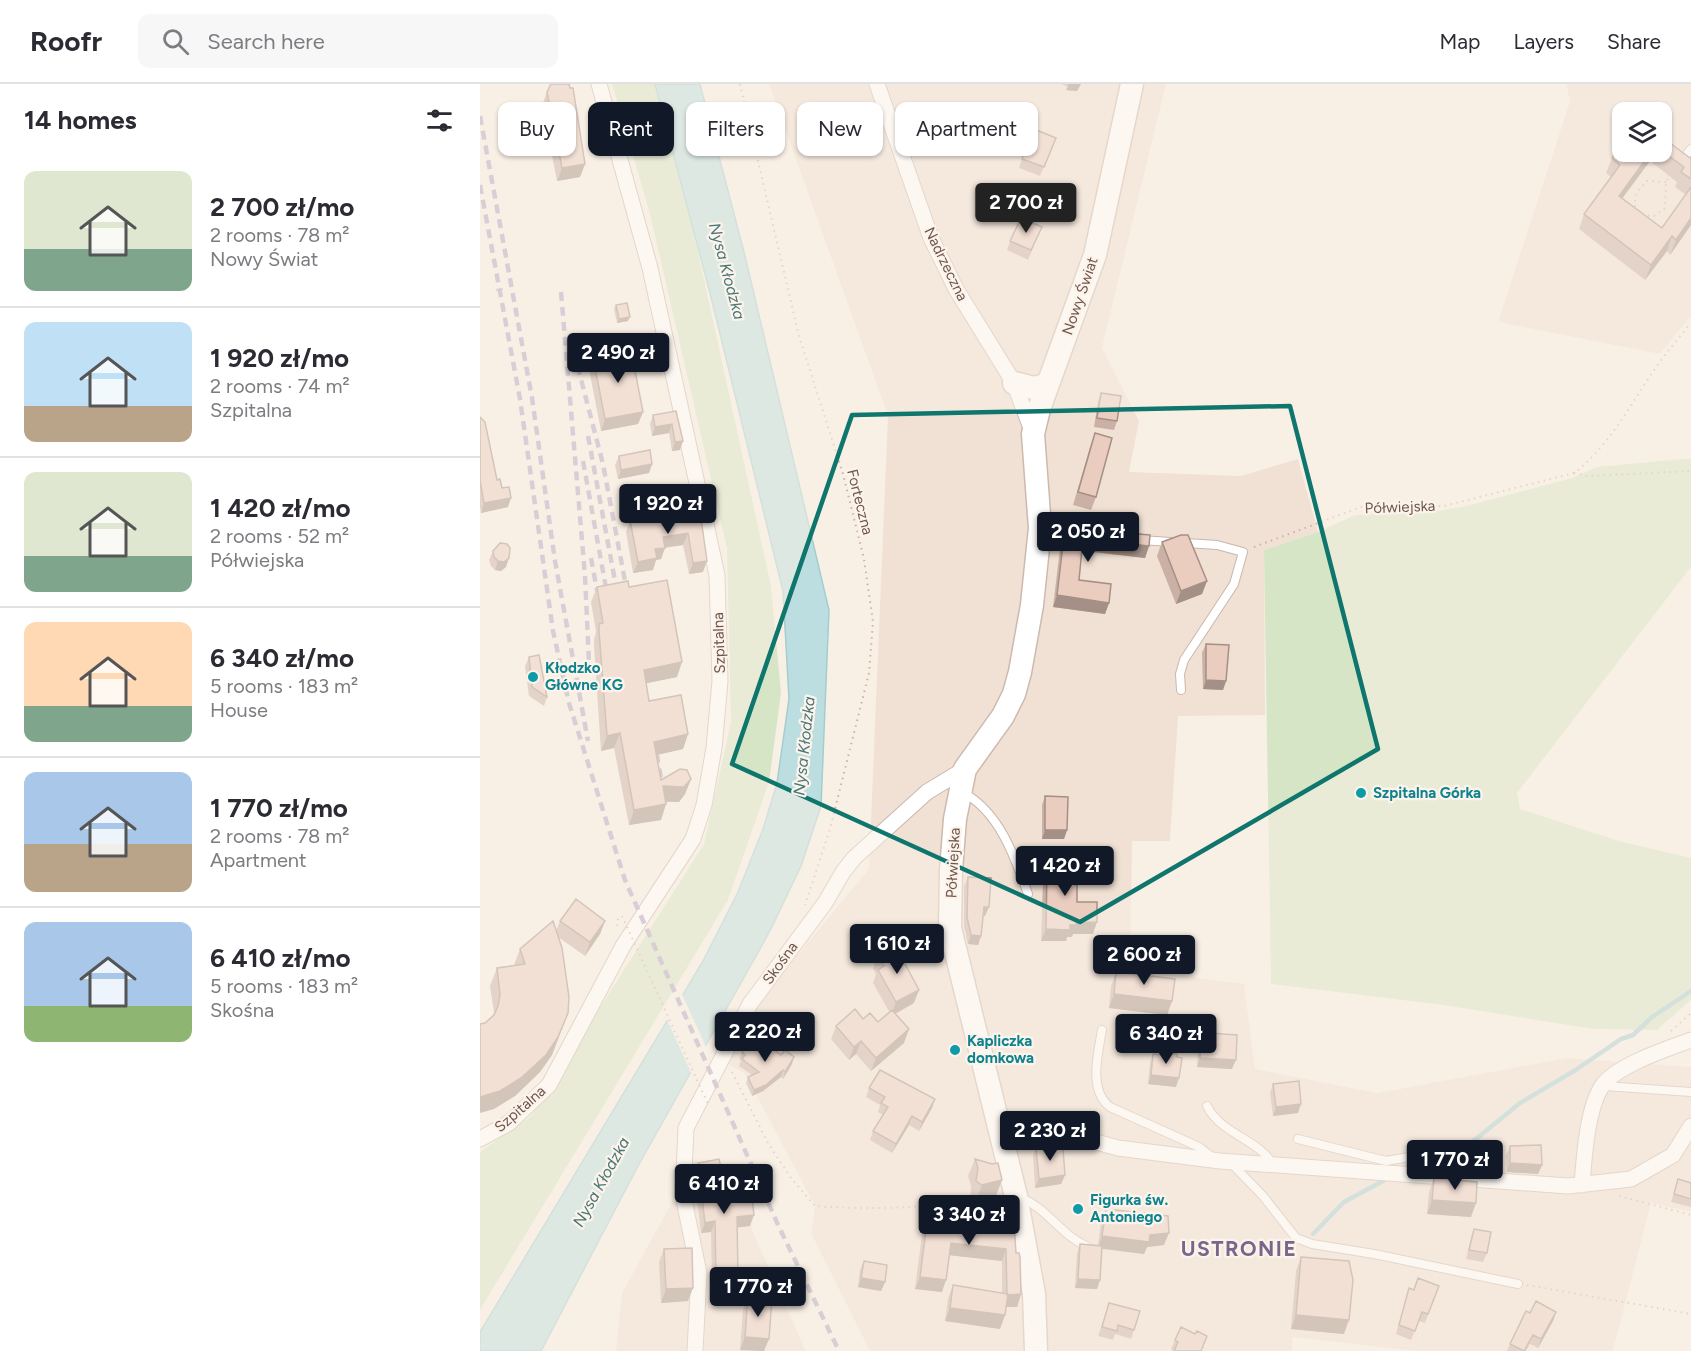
<!DOCTYPE html>
<meta charset="utf-8">
<style>
:root{--surface:#fff;--page:#f7f7f7;--text:#2b2b33;--muted:#7c7c81;--line:#e1e1e2;--accent:#111827}
body{margin:0;font-family:Figtree,sans-serif;background:var(--page);color:var(--text);height:100vh;display:flex;flex-direction:column;font-size:22px;white-space:nowrap}
*{box-sizing:border-box;margin:0}
p{font-size:20px;color:var(--muted)}
.icon{flex:none;width:33px;height:33px;fill:none;stroke:currentColor;stroke-width:2;stroke-linecap:round;stroke-linejoin:round}
.map{position:relative;flex:1;overflow:hidden}
.details{display:flex;flex-direction:column;background:var(--surface);width:480px}
.details>*{flex:none}
.banner{position:absolute;left:18px;top:18px;width:570px;height:54px;display:flex;gap:12px}
.controls{position:absolute;left:1132px;top:18px;display:grid;gap:12px}
.controls a{display:grid;place-items:center;width:60px;height:60px;border-radius:12px;background:var(--surface);box-shadow:0 2px 4px #0004;font-size:30px}
.price{position:absolute;translate:-50% -51px;padding:0 14px;border-radius:6px;background:var(--accent);color:#fff;font-size:20px;line-height:39px;filter:drop-shadow(0 2px 3px #0008)}
.price::after{content:'';position:absolute;left:50%;top:36px;width:18px;height:14px;margin-left:-9px;background:inherit;clip-path:polygon(0 0,100% 0,50% 100%)}
.price.on{background:#222;color:#fff}
ul{padding:0;list-style:none}
li{display:flex;align-items:center;gap:18px;height:150px;padding:0 24px}
li+li{border-top:2px solid var(--line)}
li span{display:grid;place-items:center;flex:none;width:168px;height:120px;border-radius:12px;color:#555}
li>.icon{margin-inline-start:auto}
span .icon{width:72px;height:72px;fill:#fffc;stroke-width:1}
li b{font-size:26px}
h2{display:flex;justify-content:space-between;align-items:center;height:72px;padding:0 24px;font-size:26px}
.pill{padding:0 21px;border-radius:12px;background:var(--surface);box-shadow:0 2px 4px #0004;font-size:21px;line-height:54px}
.pill.on{background:var(--accent);color:#fff}
header{display:flex;align-items:center;gap:36px;box-sizing:border-box;height:84px;padding:0 30px;background:var(--surface);border-bottom:2px solid var(--line)}
header strong{font-size:28px}
nav{display:flex;gap:33px;margin-inline-start:auto;font-size:21px}
.search{width:420px;height:54px;background:var(--page);display:flex;align-items:center;gap:15px;box-sizing:border-box;padding:0 21px;border-radius:12px;color:var(--muted);font-size:22px}
main{display:flex;flex:1;min-height:0}
.map>svg:first-child{display:block}
</style>
<header>
<strong>Roofr</strong>
<div class="search"><svg class="icon" aria-label="search" viewBox="0 0 24 24"><circle cx="10" cy="10" r="6"/><path d="M15 15l6 6"/></svg>Search here</div>
<nav><a>Map</a><a>Layers</a><a>Share</a></nav>
</header>
<main>
<section class="details">
<h2>14 homes<svg class="icon" aria-label="filters" viewBox="0 0 24 24"><path d="M4 7h16M4 17h16"/><circle cx="9" cy="7" r="2"/><circle cx="15" cy="17" r="2"/></svg></h2>
<ul>
<li><span style="background:linear-gradient(#dfe7d0 65%,#7fa58c 0)"><svg class="icon" aria-label="home" viewBox="0 0 24 24"><path d="M3 11l9-7 9 7M6 9v11h12V9"/></svg></span><div><b>2 700 zł/mo</b><p>2 rooms · 78 m²</p><p>Nowy Świat</p></div></li>
<li><span style="background:linear-gradient(#bfe0f5 70%,#b9a48a 0)"><svg class="icon" aria-label="home" viewBox="0 0 24 24"><path d="M3 11l9-7 9 7M6 9v11h12V9"/></svg></span><div><b>1 920 zł/mo</b><p>2 rooms · 74 m²</p><p>Szpitalna</p></div></li>
<li><span style="background:linear-gradient(#dfe7d0 70%,#7fa58c 0)"><svg class="icon" aria-label="home" viewBox="0 0 24 24"><path d="M3 11l9-7 9 7M6 9v11h12V9"/></svg></span><div><b>1 420 zł/mo</b><p>2 rooms · 52 m²</p><p>Półwiejska</p></div></li>
<li><span style="background:linear-gradient(#ffd9b3 70%,#7fa58c 0)"><svg class="icon" aria-label="home" viewBox="0 0 24 24"><path d="M3 11l9-7 9 7M6 9v11h12V9"/></svg></span><div><b>6 340 zł/mo</b><p>5 rooms · 183 m²</p><p>House</p></div></li>
<li><span style="background:linear-gradient(#a9c7e8 60%,#b9a48a 0)"><svg class="icon" aria-label="home" viewBox="0 0 24 24"><path d="M3 11l9-7 9 7M6 9v11h12V9"/></svg></span><div><b>1 770 zł/mo</b><p>2 rooms · 78 m²</p><p>Apartment</p></div></li>
<li><span style="background:linear-gradient(#a9c7e8 70%,#8fb573 0)"><svg class="icon" aria-label="home" viewBox="0 0 24 24"><path d="M3 11l9-7 9 7M6 9v11h12V9"/></svg></span><div><b>6 410 zł/mo</b><p>5 rooms · 183 m²</p><p>Skośna</p></div></li>
</ul>
</section>
<div class="map">
<svg width="1211" height="1267" viewBox="0 0 1211 1267">
<rect width="100%" height="100%" fill="#f9f0e5"/>
<path fill="#f0e1d4" fill-rule="evenodd" d="M289,0H686L622,264L659,337L649,388L761,392L818,375L838,448L784,466L785,631L698,632L690,757H652L650,885L764,900L775,985L897,1009L1087,974L1211,983V1128L1171,1119L1133,1267H935L813,1253L812,1267H390L331,1149L335,1122L265,990L247,979L279,917L389,785L408,332Z
M1086,0H1211V232L1180,270L1018,238L1090,17ZM1143,28H1182V68H1143Z
M236,1076L269,1113L272,1146L326,1267H136L142,1209L214,1078Z"/>
<path fill="#d5e5c5" d="M132,0H175L208,122L291,502L301,609L289,698L248,816L0,1226V1068L51,1032L224,760L251,638L247,465L170,130Z
M1202,375H1211V483L1037,709L1040,725L1139,757L1211,774V916L1177,946L1113,945L963,921L791,900L784,466L838,448L875,431L958,427L982,423L1092,394L1117,383Z"/>
<path fill="#bcdee0" stroke="#a4cdd0" stroke-width="1.5" d="M175,0H220L264,168L349,526L341,722L321,782L290,847L158,1082L61,1267H0V1248L223,877L258,808L283,745L297,699L309,615L303,507L231,213Z"/>
<path fill="#f9f0e5" d="M201,908L227,965L212,991L186,933Z"/>
<g fill="none" stroke-linecap="round" stroke-linejoin="round">
<path stroke="#a4cdd0" stroke-width="4.5" d="M968,1078L1040,1019L1094,987L1141,955L1153,951L1172,933L1211,907
M833,1150L864,1118L903,1097"/>
<defs>
<path id="lane" d="M1205,73L1211,65
M562,444L594,449
M660,456L737,461L763,468L754,500L704,576L700,590L701,606
M482,708C519,727 535,773 548,810
M622,946C618,970 608,1006 630,1023L719,1063L733,1074
M1124,1002L1211,1008
M727,1022C741,1050 776,1054 793,1080
M818,1055L906,1077L929,1073L945,1061
M750,1078L783,1112L816,1154L832,1160L894,1170L1038,1200
M541,1114C567,1124 580,1150 606,1162"/>
<path id="street" d="M397,0L451,154L476,205L534,299L553,349
M519,1037L535,1036L638,1064L740,1077L1088,1102L1151,1095L1193,1071L1211,1042
M0,1055L29,1039L69,1001L143,862L213,755L224,721L234,664L240,597L237,491L170,184L119,0
M1102,1101C1104,1074 1107,1025 1122,1002C1137,981 1187,965 1211,956
M215,1267L219,1189L203,1111L206,1044L270,920L345,819L363,788L374,774L447,708L485,685"/>
<path id="secondary" d="M534,299L554,304L568,300
M556,1267L554,1210L536,1112L470,844L471,786L475,735L485,685L523,632L534,610L540,588L552,521L560,444L553,350L559,325L615,171L652,0"/>
</defs>
<use href="#lane" stroke="#c9b7ad" stroke-width="10"/>
<use href="#street" stroke="#c9b7ad" stroke-width="17"/>
<use href="#secondary" stroke="#cdb9ae" stroke-width="25"/>
<path stroke="#cfb1a4" stroke-width="2" stroke-dasharray="1.5 4.5" stroke-linecap="butt" d="M260,0L319,252L363,390L384,475L393,538L389,589L350,745L325,821
M1186,98L1167,97L1157,108L1154,121L1162,131L1174,132L1185,124L1186,98L1190,92
M16,206L23,205
M1094,389L1107,392L1211,387
M774,463L881,423L964,422L1094,389C1132,360 1154,313 1182,275C1191,263 1201,251 1211,239
M137,842L138,835L142,832
M1191,947L1211,929
M252,988L288,1059L311,1094L335,1122C387,1126 442,1124 494,1117
M1139,1112L1211,1131
M1047,1201L1211,1230"/>
<use href="#lane" stroke="#fff" stroke-width="8"/>
<use href="#street" stroke="#fff" stroke-width="15"/>
<use href="#secondary" stroke="#fff" stroke-width="22"/>
<path stroke="#b2a5c1" stroke-width="4.5" stroke-dasharray="9 6" stroke-linecap="butt" d="M0,32L52,314L75,477L108,657
M0,101L40,315L73,547L89,619L145,796L299,1143L359,1267
M81,208L105,492L109,579
M90,253L123,380L148,513
M108,352L138,513
M103,377L128,515
M111,474L119,517
M174,655L181,694"/>
<path stroke="#cfb1a4" stroke-width="2" stroke-dasharray="1.5 4.5" stroke-linecap="butt" d="M142,832L228,1020"/>
</g>
<path fill="#cab0a5" fill-rule="evenodd" d="M581,0H601L597,7L586,6L588,3Z
M67,8L105,80L100,93L77,97L62,21Z
M576,54L560,92L539,84L542,75Z
M1143,68H1182L1210,74L1211,73V141L1190,171L1187,167L1165,196L1099,145L1104,130L1131,93L1126,89L1132,74ZM1170,77L1197,98L1195,103L1206,111L1182,144L1142,114Z
M562,143L548,176L527,166L530,157Z
M136,221L148,237L137,239L134,225Z
M113,273L163,328L158,340L121,347L109,285Z
M621,309L637,337L634,346L614,343L618,318Z
M196,327L200,366L192,367L189,349L172,352L170,340L173,331Z
M0,333L17,396L22,404L28,423L1,429L0,423Z
M615,349L616,413L611,426L593,421L610,363Z
M139,372L172,380L169,389L138,395L135,381Z
M220,427L223,488L209,490L203,461L185,464L181,475L176,476L173,486L153,489L146,448L150,436L179,435Z
M585,444L669,462L665,474L602,467L599,496L629,519L625,530L573,523L581,456Z
M682,458L727,497L722,510L696,520L677,472Z
M13,467L26,483L21,487L15,486L11,482L9,476Z
M117,503H149L197,593L166,599L169,617L208,650L203,665L176,671L181,696L211,695L205,710L199,718H186L181,736L149,741L134,664L121,667L114,562V555L116,548L111,518Z
M726,560L746,597L743,606L723,605L722,569Z
M49,573L67,613L64,622L49,612L45,582Z
M565,712L587,746L584,755H562V721Z
M564,772L592,800L597,818L613,850H593L592,853H587L586,857H561L563,796L560,797V784Z
M488,793L505,832H503L501,852L498,861L488,860L484,842V802Z
M80,837H125L120,850L105,872L78,853L81,947L72,971L60,988L35,1012L14,1025L5,939L13,931L14,929L10,902L17,884L34,881L40,865L76,847Z
M398,871L434,919L415,930L424,959L391,987L376,970L369,976L351,955L356,942L383,935L398,938L410,929L393,899L396,890L393,884Z
M636,888L692,917L687,931L629,924L631,902Z
M729,949L752,985L717,983L718,961L721,952L728,953Z
M285,963L312,980L303,995L301,993L283,1007L272,1012L266,999L268,993L272,991L259,982L261,976L259,975L262,968Z
M673,970L696,1003L668,1000L670,979Z
M793,1000L818,1029L793,1032L790,1009Z
M389,1004L455,1015L452,1024L439,1047L429,1041L412,1069L390,1056L393,1047L403,1031L398,1028L400,1021L386,1013Z
M1030,1062L1062,1081L1058,1090L1027,1088L1026,1071Z
M556,1063L585,1091L581,1100L555,1104L553,1072Z
M495,1075L522,1096L515,1114L495,1119L490,1115L491,1102L488,1092Z
M218,1079L270,1142L257,1143L254,1203L232,1204L231,1148L221,1149L214,1089Z
M954,1094L991,1133L947,1130L949,1108Z
M1198,1095L1211,1099V1123L1191,1118Z
M626,1125L684,1161L667,1163L664,1170L622,1165L620,1196L617,1205L595,1204L597,1169L600,1160L618,1161L621,1138Z
M448,1131L536,1169L541,1210L537,1223H526L525,1231L520,1245L465,1237L468,1215L473,1201L522,1209V1177L470,1171L462,1208L435,1205L443,1143Z
M994,1145L1007,1169L1003,1178L986,1175L991,1154Z
M184,1165L208,1217L181,1219L179,1178Z
M821,1173L864,1250L811,1245L816,1187Z
M384,1177L405,1198L401,1207L378,1203L380,1186Z
M959,1202L945,1239L939,1237L931,1256L916,1250L929,1204L934,1206Z
M268,1212L284,1267L260,1266L263,1226Z
M629,1219L654,1246L651,1255L635,1250L633,1256L618,1252Z
M1076,1228L1073,1237L1058,1264L1050,1260L1046,1267H1027L1030,1260L1050,1229Z
M715,1250L727,1252L694,1267L691,1265L695,1256Z"/>
<path fill="#a49086" d="M589,0H601L597,7L586,6Z
M1171,68H1173L1170,77L1133,127L1139,112Z
M105,80L100,93L77,97L82,84Z
M1211,134V141L1190,171L1196,156Z
M1192,152L1187,167L1165,196L1171,181Z
M150,233L148,237L137,239L139,235Z
M163,328L158,340L121,347L125,335Z
M192,340L189,349L172,352L175,343Z
M203,357L200,366L192,367L195,358Z
M172,380L169,389L138,395L141,386Z
M31,414L28,423L1,429L4,419Z
M208,449L203,461L179,464L183,453Z
M603,455L669,462L665,474L599,466Z
M185,464L181,475L176,476L173,486L153,489L158,478L175,465Z
M29,474L26,483L21,487L15,486L18,477Z
M227,477L223,488L209,490L213,479Z
M727,497L722,510L696,520L701,507Z
M577,511L629,519L625,530L573,523Z
M202,578L197,593L158,601L164,586Z
M726,596L746,597L743,606L723,605Z
M140,649L134,664L121,667L127,652Z
M208,650L203,665L168,673L174,658Z
M211,695L205,710L199,718L177,717L183,702Z
M186,720L181,736L149,741L154,726Z
M565,746H587L584,755H562Z
M564,785H567L563,796L560,797Z
M504,823H509L505,832H501Z
M125,837L120,850L105,872L110,858Z
M617,838L613,850H593L592,853H587L586,857H561L566,845L590,841L596,839Z
M491,851L501,852L498,861L488,860Z
M439,906L434,919L411,932L416,918Z
M634,910L692,917L687,931L629,924Z
M88,929L72,971L60,988L35,1012L14,1025L0,1029V1013Z
M429,945L424,959L391,987L396,974Z
M381,957L376,970L369,976L374,963Z
M314,973L312,980L303,995L305,988Z
M720,974L756,976L752,985L717,983Z
M303,986L301,993L283,1007L272,1012L274,1006Z
M671,991L699,994L696,1003L668,1000Z
M455,1015L452,1024L439,1047L442,1038Z
M821,1020L818,1029L793,1032L796,1023Z
M432,1032L429,1041L412,1069L416,1060Z
M1030,1079L1062,1081L1058,1090L1027,1088Z
M585,1091L581,1100L555,1104L559,1095Z
M522,1096L515,1114L495,1119L502,1101Z
M952,1116L996,1119L991,1133L947,1130Z
M274,1131L270,1142L253,1144L257,1133Z
M235,1137L231,1148L221,1149L225,1139Z
M689,1149L684,1161L667,1163L664,1170L618,1164L622,1152L670,1151Z
M471,1159L526,1165L522,1177L467,1171Z
M236,1193H258L254,1203L232,1204Z
M440,1193L466,1196L462,1208L435,1205Z
M381,1194L405,1198L401,1207L378,1203Z
M598,1195L620,1196L617,1205L595,1204Z
M213,1204L208,1217L181,1219L186,1205Z
M541,1210L537,1223H523L527,1211Z
M470,1224L525,1231L520,1245L465,1237Z
M1076,1228L1073,1237L1058,1264L1061,1255Z
M816,1231L869,1236L864,1250L811,1245Z
M265,1253L289,1255L284,1267L260,1266Z"/>
<path fill="#ebcdc0" stroke="#a49086" stroke-width="1.5" d="M71,0H89L90,4H93L105,80L82,84L67,8Z
M554,45L576,54L564,83L542,75Z
M1182,53L1210,74L1211,73V95L1201,88L1204,83L1182,67Z
M1143,57V68H1171L1139,112L1182,144L1211,103V134L1196,156L1192,152L1171,181L1104,130L1140,81L1132,74Z
M541,134L562,143L551,166L530,157Z
M147,219L150,233L139,235L136,221Z
M151,266L163,328L125,335L113,273Z
M621,309L641,312L637,337L617,334Z
M196,327L203,357L195,358L192,340L175,343L173,331Z
M0,333L5,338L17,396L20,395L22,404L29,403L31,414L4,419L0,397Z
M615,349L632,354L616,413L598,408Z
M170,366L172,380L141,386L139,372Z
M220,427L227,477L213,479L208,449L183,453L185,464L175,465L177,474L158,478L150,436L179,431V435Z
M585,444L670,451L669,462L603,455L599,496L631,500L629,519L577,511Z
M701,451H708L727,497L701,507L682,458Z
M20,459L27,460L30,464L29,474L24,478L18,477L14,473L13,467Z
M187,496L202,578L164,586L169,617L201,611L208,650L174,658L181,696L200,685L207,686L211,695L204,703L183,702L186,720L154,726L140,649L127,652L119,547V540L123,539L117,503L148,497L149,503Z
M726,560L749,561L746,597L726,596Z
M59,571L67,613L52,603L49,573Z
M565,712L588,713L587,746H565Z
M564,772H590L592,800L597,801V818H617V838L596,839V841H590V846L566,845L567,785H564Z
M488,793L511,794L509,823H504L501,852L491,851L487,833Z
M96,815L125,837L110,858L80,837Z
M73,837L82,864L89,913L88,929L78,953L66,971L41,994L20,1007L0,1013V940L5,939L14,931L18,922L20,911L17,884L45,880L40,865Z
M415,861L439,906L416,918L398,886L404,882L398,871Z
M636,888L695,895L692,917L634,910Z
M375,925L383,935L390,929L398,938L412,926L429,945L396,974L381,957L374,963L356,942Z
M729,949L757,951L756,976L720,974L721,952L729,953Z
M274,954L285,963L287,960L301,971L305,966L314,973L305,988L303,986L286,1001L274,1006L268,993L279,988L262,975L265,971L262,968Z
M685,969L697,970V973L702,974L699,994L671,991L673,970L684,971Z
M400,986L455,1015L442,1038L432,1032L416,1060L393,1047L408,1023L401,1019L405,1013L389,1004Z
M819,997L821,1020L796,1023L793,1000Z
M1061,1061L1062,1081L1030,1079V1062Z
M577,1062L578,1065H583L585,1091L559,1095L556,1063Z
M239,1075L246,1107L271,1105L274,1131L257,1133L258,1193H236L235,1137L225,1139L218,1079Z
M495,1075L512,1080L518,1079L522,1096L502,1101L496,1097L498,1084Z
M954,1094L997,1098L996,1119L952,1116Z
M1198,1095L1211,1099V1115L1194,1110Z
M626,1125L688,1132L689,1149L670,1151L669,1158L622,1152Z
M448,1131L534,1140L536,1169H539L540,1173L541,1210L527,1211L526,1165L471,1159L466,1196L440,1193Z
M994,1145L1011,1148L1007,1169L989,1166Z
M600,1160L622,1162L620,1196L598,1195Z
M212,1164L213,1204L186,1205L184,1165Z
M821,1173L869,1177L873,1196L869,1236L816,1231Z
M384,1177L407,1181L405,1198L381,1194Z
M938,1194L959,1202L948,1230L942,1228L935,1247L919,1241L929,1204L934,1206Z
M473,1201L528,1210L525,1231L470,1224Z
M268,1212L292,1214L289,1255L265,1253Z
M1056,1217L1076,1228L1061,1255L1053,1251L1044,1267L1030,1260L1046,1227L1050,1229Z
M629,1219L660,1227L654,1246L638,1241L637,1247L622,1243Z
M701,1243L715,1250L717,1247L727,1252L721,1267H694L698,1258L695,1256Z"/>
<path d="M0 0H1211V1267H0ZM810,322L898,665L600,838L252,680L372,331Z" fill="#f9f0e5" fill-opacity=".55" fill-rule="evenodd"/>
<path fill="none" stroke="#0f766e" stroke-width="4.5" stroke-linejoin="round" d="M810,322L898,665L600,838L252,680L372,331Z"/>
<g fill="#0f9aa8" stroke="#fcf4eb" stroke-width="2">
<circle cx="53" cy="593" r="6"/>
<circle cx="881" cy="709" r="6"/>
<circle cx="475" cy="966" r="6"/>
<circle cx="598" cy="1125" r="6"/>
</g>
<g text-anchor="middle" dominant-baseline="central" stroke-width="4.5" stroke-linejoin="round" paint-order="stroke">
<g font-size="15" fill="#6f564d" stroke="#fcf4eb">
<text transform="translate(466 180) rotate(64)">Nadrzeczna</text>
<text transform="translate(600 212) rotate(-71)">Nowy Świat</text>
<text transform="translate(380 418) rotate(76)">Forteczna</text>
<text transform="translate(920 423) rotate(-2)">Półwiejska</text>
<text transform="translate(239 559) rotate(-92)">Szpitalna</text>
<text transform="translate(473 779) rotate(-87)">Półwiejska</text>
<text transform="translate(300 879) rotate(-54)">Skośna</text>
<text transform="translate(40 1025) rotate(-41)">Szpitalna</text>
</g>
<g font-size="15" font-weight="bold" fill="#0d838f" stroke="#fcf4eb" text-anchor="start">
<text x="65" y="584">Kłodzko<tspan x="65" dy="17">Główne KG</tspan></text>
<text x="893" y="709">Szpitalna Górka</text>
<text x="487" y="957">Kapliczka<tspan x="487" dy="17">domkowa</tspan></text>
<text x="610" y="1116">Figurka św.<tspan x="610" dy="17">Antoniego</tspan></text>
</g>
<g font-size="16" font-style="italic" fill="#477579" stroke="#fcf4eb">
<text transform="translate(247 187) rotate(75)">Nysa Kłodzka</text>
<text transform="translate(324 662) rotate(-84)">Nysa Kłodzka</text>
<text transform="translate(121 1098) rotate(-61)">Nysa Kłodzka</text>
</g>
<g font-size="21" font-weight="bold" letter-spacing="1.5" fill="#7b668b" stroke="#fcf4eb">
<text x="759" y="1164">USTRONIE</text>
</g>
</g>
</svg>
<div class="controls">
<a><svg class="icon" aria-label="layers" viewBox="0 0 24 24"><path d="M12 4l9 5-9 5-9-5zM3 14l9 5 9-5"/></svg></a>
</div>
<b class="price on" style="left:546px;top:150px">2 700 zł</b>
<b class="price" style="left:138px;top:300px">2 490 zł</b>
<b class="price" style="left:188px;top:451px">1 920 zł</b>
<b class="price" style="left:608px;top:479px">2 050 zł</b>
<b class="price" style="left:585px;top:813px">1 420 zł</b>
<b class="price" style="left:417px;top:891px">1 610 zł</b>
<b class="price" style="left:664px;top:902px">2 600 zł</b>
<b class="price" style="left:285px;top:979px">2 220 zł</b>
<b class="price" style="left:686px;top:981px">6 340 zł</b>
<b class="price" style="left:570px;top:1078px">2 230 zł</b>
<b class="price" style="left:975px;top:1107px">1 770 zł</b>
<b class="price" style="left:244px;top:1131px">6 410 zł</b>
<b class="price" style="left:489px;top:1162px">3 340 zł</b>
<b class="price" style="left:278px;top:1234px">1 770 zł</b>
<div class="banner">
<a class="pill">Buy</a>
<a class="pill on">Rent</a>
<a class="pill">Filters</a>
<a class="pill">New</a>
<a class="pill">Apartment</a>
</div>
</div>
</main>
